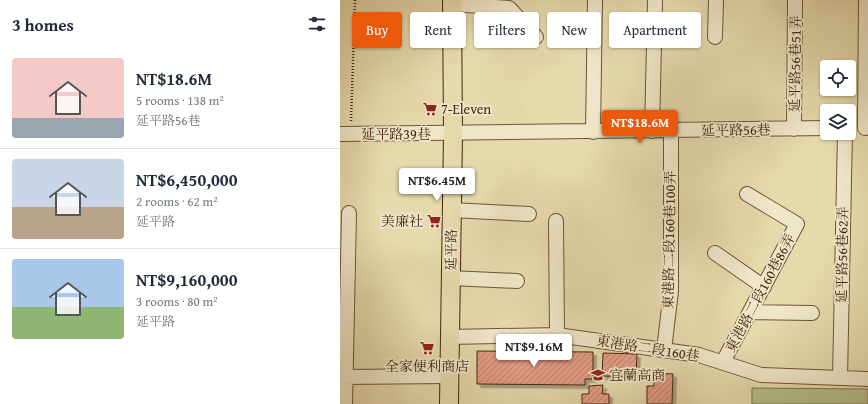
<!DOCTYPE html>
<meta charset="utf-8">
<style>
:root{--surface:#fff;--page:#f2f2f3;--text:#1f2937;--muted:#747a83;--line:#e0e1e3;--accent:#ea580c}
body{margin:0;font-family:"Gentium Book Plus","Noto Serif TC",serif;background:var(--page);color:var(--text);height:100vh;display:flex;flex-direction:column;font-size:15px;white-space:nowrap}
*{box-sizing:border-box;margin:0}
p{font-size:13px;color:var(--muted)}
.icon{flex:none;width:22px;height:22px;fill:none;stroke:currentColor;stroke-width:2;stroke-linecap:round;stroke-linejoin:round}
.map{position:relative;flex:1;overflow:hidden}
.drawer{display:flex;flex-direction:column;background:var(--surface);width:340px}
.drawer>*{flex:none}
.top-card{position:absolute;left:12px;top:12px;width:380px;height:36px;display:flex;gap:8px}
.tools{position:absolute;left:480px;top:60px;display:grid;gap:8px}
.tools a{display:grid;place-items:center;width:36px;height:36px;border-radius:4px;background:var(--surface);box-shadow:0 1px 3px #0004;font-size:20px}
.price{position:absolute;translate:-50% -34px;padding:0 9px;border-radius:4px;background:#fff;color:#222;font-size:13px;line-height:26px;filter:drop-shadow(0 1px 2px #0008)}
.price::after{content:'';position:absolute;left:50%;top:24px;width:12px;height:9px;margin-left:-6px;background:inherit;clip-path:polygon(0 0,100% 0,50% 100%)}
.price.current{background:var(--accent);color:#fff}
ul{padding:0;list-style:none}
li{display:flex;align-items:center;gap:12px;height:100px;padding:0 12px}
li+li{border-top:1px solid var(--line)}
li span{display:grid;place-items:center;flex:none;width:112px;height:80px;border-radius:4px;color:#555}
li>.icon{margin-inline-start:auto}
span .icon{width:48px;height:48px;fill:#fffc;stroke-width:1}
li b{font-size:17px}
h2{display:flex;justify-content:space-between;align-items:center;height:48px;padding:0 12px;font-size:17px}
.tag{padding:0 14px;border-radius:4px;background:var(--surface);box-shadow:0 1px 3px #0004;font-size:14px;line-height:36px}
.tag.current{background:var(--accent);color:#fff}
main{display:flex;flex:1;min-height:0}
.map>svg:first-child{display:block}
</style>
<main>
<section class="drawer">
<h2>3 homes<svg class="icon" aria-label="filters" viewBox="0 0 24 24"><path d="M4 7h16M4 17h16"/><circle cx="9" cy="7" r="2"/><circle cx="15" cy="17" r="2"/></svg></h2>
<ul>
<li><span style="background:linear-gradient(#f6c9c9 75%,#9aa5b1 0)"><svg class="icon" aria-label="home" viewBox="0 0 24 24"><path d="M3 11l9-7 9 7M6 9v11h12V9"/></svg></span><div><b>NT$18.6M</b><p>5 rooms · 138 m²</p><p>延平路56巷</p></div></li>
<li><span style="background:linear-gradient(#c9d6e8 60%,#b9a48a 0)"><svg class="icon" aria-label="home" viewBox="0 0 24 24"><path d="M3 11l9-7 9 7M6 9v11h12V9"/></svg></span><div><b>NT$6,450,000</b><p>2 rooms · 62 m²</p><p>延平路</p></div></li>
<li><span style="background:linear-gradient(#a9c7e8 60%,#8fb573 0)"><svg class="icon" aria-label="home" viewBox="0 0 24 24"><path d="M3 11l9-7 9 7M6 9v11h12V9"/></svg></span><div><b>NT$9,160,000</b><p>3 rooms · 80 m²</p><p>延平路</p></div></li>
</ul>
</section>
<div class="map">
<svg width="528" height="404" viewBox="0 0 528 404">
<defs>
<pattern id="building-hatch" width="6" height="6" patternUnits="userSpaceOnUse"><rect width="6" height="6" fill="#e49c86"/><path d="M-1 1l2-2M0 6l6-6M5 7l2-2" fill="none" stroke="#bb7f6c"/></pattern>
<filter id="shadow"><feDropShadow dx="3.5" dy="3.5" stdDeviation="0" flood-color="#0004"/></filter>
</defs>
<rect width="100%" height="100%" fill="#e6d9ac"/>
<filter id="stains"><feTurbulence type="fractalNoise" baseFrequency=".005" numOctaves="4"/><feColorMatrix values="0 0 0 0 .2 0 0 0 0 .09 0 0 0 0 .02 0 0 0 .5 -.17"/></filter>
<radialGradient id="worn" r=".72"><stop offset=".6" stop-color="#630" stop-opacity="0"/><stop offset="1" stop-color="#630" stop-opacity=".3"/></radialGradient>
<path fill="#b4bf8a" stroke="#7d734d" d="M412,388L528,389V404H412Z"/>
<path fill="url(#building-hatch)" stroke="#462710" filter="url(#shadow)" d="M137,351L253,352V379H245V385L137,384Z
M263,353L297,354L296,377L262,376Z
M314,373L333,374L332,404H307V386H314Z
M263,385L262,394H269V404H242V394H249V386Z"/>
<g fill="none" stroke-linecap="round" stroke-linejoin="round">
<defs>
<path id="minor" d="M112,4L169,8L196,37
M375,37L376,0
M525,128L526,0
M454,129L455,0
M312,131L315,0
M253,132L255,0
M0,134L487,128
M111,210L189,214
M216,221L217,335
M375,253L424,287
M110,278L177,281
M410,312L472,313
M109,337L217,335L359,355L421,375L528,379
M324,350L331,291V130
M383,362L457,224L407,194
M0,377L110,376
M500,378L505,133
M5,404L9,213"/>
<path id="major" d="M109,404L113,134L112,0"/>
</defs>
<use href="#minor" stroke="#6e5437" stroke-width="16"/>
<use href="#major" stroke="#462710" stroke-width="20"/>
<path stroke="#462710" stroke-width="2.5" stroke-dasharray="1 2" stroke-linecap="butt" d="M11,121L15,0"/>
<use href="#minor" stroke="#efe6c9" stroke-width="14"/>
<use href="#major" stroke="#e6d9ac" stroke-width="18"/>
</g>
<defs>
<symbol id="supermarket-bare" viewBox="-9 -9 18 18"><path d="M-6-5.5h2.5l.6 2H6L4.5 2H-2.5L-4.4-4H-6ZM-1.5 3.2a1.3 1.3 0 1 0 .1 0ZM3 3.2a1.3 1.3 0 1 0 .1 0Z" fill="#8f2418" stroke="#efe6c9" stroke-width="2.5" paint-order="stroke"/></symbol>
<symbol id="school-bare" viewBox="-9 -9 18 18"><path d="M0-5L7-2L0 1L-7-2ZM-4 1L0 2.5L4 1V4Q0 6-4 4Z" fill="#8f2418" stroke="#efe6c9" stroke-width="2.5" paint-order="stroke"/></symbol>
</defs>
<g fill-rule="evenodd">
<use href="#supermarket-bare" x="80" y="99" width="20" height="20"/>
<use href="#supermarket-bare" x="84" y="211" width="20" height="20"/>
<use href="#supermarket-bare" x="77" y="338" width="20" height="20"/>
<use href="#school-bare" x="248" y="365" width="20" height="20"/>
</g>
<g text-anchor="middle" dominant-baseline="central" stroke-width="3.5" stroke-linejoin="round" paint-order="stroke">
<g font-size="14" fill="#462710" stroke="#efe6c9">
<text transform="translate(455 64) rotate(-89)">延平路56巷51弄</text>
<text transform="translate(396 130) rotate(-1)">延平路56巷</text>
<text x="56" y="134">延平路39巷</text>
<text transform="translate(329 240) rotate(-89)">東港路二段160巷100弄</text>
<text transform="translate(111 250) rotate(-89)">延平路</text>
<text transform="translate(502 255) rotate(-89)">延平路56巷62弄</text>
<text transform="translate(420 293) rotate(-62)">東港路二段160巷86弄</text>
<text transform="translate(308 348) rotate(9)">東港路二段160巷</text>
</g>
<g font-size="14" fill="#462710" stroke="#efe6c9" text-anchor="start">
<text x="101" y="109">7-Eleven</text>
<text x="83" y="221" text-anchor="end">美廉社</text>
<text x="87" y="366" text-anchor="middle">全家便利商店</text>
<text x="269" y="375">宜蘭高商</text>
</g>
</g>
<rect width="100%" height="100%" filter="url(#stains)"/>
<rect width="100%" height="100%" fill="url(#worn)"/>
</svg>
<div class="tools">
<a><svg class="icon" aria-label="locate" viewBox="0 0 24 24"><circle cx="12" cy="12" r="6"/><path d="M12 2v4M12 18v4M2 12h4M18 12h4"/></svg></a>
<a><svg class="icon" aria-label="layers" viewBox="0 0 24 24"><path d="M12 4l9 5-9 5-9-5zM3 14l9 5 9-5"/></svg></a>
</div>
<b class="price current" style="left:300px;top:144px">NT$18.6M</b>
<b class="price" style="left:97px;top:202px">NT$6.45M</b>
<b class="price" style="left:194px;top:368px">NT$9.16M</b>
<div class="top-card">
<a class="tag current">Buy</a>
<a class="tag">Rent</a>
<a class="tag">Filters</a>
<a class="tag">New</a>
<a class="tag">Apartment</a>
</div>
</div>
</main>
